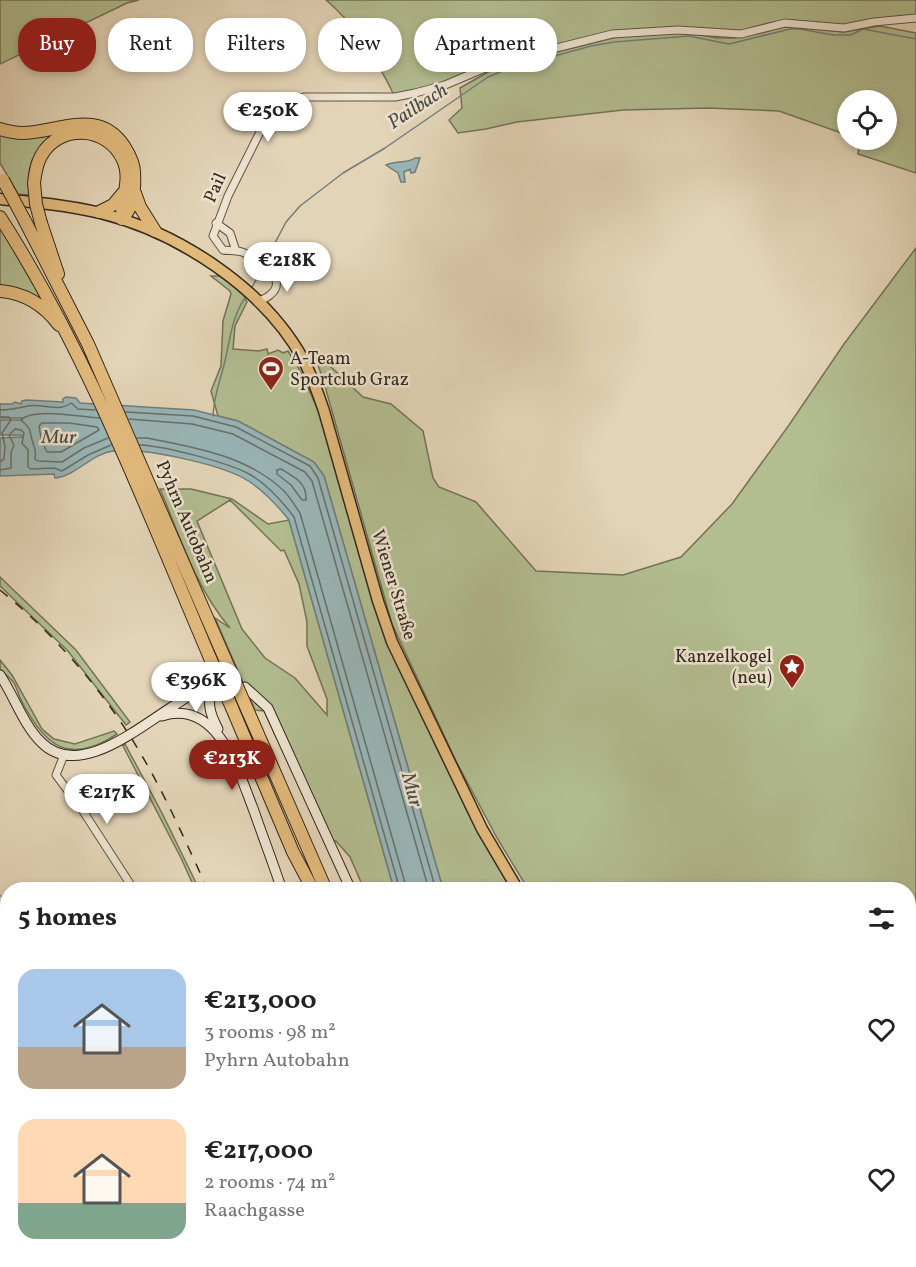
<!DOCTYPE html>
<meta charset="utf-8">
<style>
:root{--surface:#fff;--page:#f2f2f2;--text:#222;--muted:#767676;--accent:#8f2418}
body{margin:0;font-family:Vollkorn,serif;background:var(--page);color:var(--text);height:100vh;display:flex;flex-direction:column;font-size:22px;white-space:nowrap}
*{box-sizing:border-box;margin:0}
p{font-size:20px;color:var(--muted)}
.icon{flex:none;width:33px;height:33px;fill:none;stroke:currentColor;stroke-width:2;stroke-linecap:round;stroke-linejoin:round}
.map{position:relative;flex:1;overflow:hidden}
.side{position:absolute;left:0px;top:882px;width:916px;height:386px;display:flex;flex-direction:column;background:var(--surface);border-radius:24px 24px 0 0;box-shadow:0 3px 9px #0003}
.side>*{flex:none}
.banner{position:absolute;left:18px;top:18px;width:600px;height:54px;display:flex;gap:12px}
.fabs{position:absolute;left:837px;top:90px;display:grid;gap:12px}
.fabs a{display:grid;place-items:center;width:60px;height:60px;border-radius:50%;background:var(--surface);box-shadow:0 3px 9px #0003;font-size:30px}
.price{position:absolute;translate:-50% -51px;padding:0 14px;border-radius:21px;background:#fff;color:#222;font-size:20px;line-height:39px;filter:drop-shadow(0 2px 3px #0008)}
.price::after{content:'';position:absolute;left:50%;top:36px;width:18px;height:14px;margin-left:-9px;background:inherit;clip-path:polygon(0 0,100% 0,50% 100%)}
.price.on{background:var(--accent);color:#fff}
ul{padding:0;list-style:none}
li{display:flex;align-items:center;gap:18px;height:150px;padding:0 18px}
li span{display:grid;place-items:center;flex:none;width:168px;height:120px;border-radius:18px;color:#555}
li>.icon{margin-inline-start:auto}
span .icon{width:72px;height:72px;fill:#fffc;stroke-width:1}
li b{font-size:26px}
h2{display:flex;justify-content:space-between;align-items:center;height:72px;padding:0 18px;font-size:26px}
.pill{padding:0 21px;border-radius:24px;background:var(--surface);box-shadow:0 3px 9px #0003;font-size:21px;line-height:54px}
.pill.on{background:var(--accent);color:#fff}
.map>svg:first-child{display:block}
</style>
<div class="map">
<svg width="916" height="1267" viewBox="0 0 916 1267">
<rect width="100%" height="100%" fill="#e3d4b7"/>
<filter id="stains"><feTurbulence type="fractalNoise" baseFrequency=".00333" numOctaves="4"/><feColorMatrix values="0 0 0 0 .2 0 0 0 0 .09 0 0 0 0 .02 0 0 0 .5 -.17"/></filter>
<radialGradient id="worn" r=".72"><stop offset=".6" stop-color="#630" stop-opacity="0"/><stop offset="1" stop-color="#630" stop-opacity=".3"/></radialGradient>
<path fill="#b2bd90" stroke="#737356" stroke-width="1.5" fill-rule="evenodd" d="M0,0H139L127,3L0,64Z
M326,0H916V18L844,28L793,24L754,32H632L514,59L459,80L395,97C378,62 356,25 326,0Z
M790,26L843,32L880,26L916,33V173L858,154L860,140H886V100H848L847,135L779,111L708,108L623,110L517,122L486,129L458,133L449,120L462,108L460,88L497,67L617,37L684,32L717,38H734Z
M60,130L110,138L55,136L30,195L18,194L0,163V132Z
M0,227L43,301L0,288Z
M916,248V1225H909V890L528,889L497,838L456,761L392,624L323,379L312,349L363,397L391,404L423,431L433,478L439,487L476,502L536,571L623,575L681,557L732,504L789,425L844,344Z
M211,276H222L251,299L244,296L247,302L235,326L233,349L259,351L267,349L268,354L278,350L283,353L288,351L301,372L321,417L397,662L469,815L512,889H443L324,476L314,462L238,421L218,416L211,391L221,366L223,321L231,294L230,291Z
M160,489H191L232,499L268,524L289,520L394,889H364L350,857L336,841L326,843L264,711L255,710L215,618L230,628C196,589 180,536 160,489ZM230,500L281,551L284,550L299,584L307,622V646L327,699V715L295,678L265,658L242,629L197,521Z
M0,577L76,650L130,722L126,725L67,650L0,586Z
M0,660L12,675L42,729L54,739L75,744L114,731L117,734C70,765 46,748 22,702C19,697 18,691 15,685C11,677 5,675 0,669Z
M125,744L162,813L199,889H195L181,858L123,746Z
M0,1195L7,1196L8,1260H170L178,1267H0Z"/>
<path fill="#99b6b8" stroke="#717e7a" stroke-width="1.5" d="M415,158H420L415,172L411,173L410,169L404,172L405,182H401L398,173L386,165C396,160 406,164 415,158Z
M66,397L76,398L80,403L194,410L238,421L314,462L324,476L443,889H394L289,520C277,505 266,493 250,482C226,465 142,447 113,451C91,454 76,476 55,478L54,474L0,476V438L22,437L21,435H0V420H22V418H0V404H12L15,402L21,404L22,401L26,400L63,402V399Z
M704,1260H783L791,1267H714Z"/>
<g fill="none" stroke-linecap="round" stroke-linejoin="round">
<path stroke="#66706a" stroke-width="1.5" d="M0,410C10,410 19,408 28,406C43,403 58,413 71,403L78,409L95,410
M126,412L193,416L236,427L310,466L318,478L436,890
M0,417H9L11,420L2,433L5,446L4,459L0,462
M99,418C81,417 33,407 21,420C34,432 28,429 33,443C35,449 36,451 35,459L38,461L62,462L84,448L108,438
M129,419L192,424L233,434L305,472L312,481L429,890
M42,423H69L97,427L99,430L61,452H47L41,439L39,426Z
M137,438H147C194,447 248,456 284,491C290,497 295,506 300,513L407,890
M140,445C165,446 230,463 251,475C269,486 282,501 294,517L400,890
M281,469C295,477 307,483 306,500H302L291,485L277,474V470Z
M0,470L11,468V452L14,445L9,435L15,429L21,430L24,433L22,443L28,450V467L31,469L54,468L62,471L88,455L111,445"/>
<path stroke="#717e7a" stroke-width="1.5" d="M265,262L286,222L300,206L343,173L385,148L488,77L510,68L591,46L614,42L689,36L729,44L790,29H800L833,35H851L863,29L916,39
M251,289L263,267
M213,416C214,395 219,385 224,365C230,342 231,318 245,298"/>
<defs>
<path id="street" d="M216,223L230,233L236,251
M257,302C261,300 267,298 270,295C291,278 255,257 242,252C235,250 229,251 223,250L213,236L228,196L263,126L282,106L304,97H395L415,93L445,85L497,63L612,34L678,30L741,34L785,23L844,28L874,22L916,18
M64,755L56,775L83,811L134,890
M0,900L8,919
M171,1260L178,1267
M215,1260L217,1267
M318,1260L323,1267
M901,1260L915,1267"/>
<path id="secondary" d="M0,675C14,696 23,724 41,742C88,790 167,697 215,684
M215,684C206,701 209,712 218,729
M245,687L268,708L351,890
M162,716C218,698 239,773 254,811C263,837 273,863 282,890"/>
<path id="primary" d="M0,199C33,202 67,205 100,213C178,232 264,288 303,359C312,376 318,393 324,411L378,601L392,642L482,829L518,890
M909,1225H916
M449,1260L453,1267
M527,1260L532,1267"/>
<path id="highway" d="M0,129C7,131 15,133 22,133C58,133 98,107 124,146C129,154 134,163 134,172C135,189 134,207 122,219
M34,183C35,174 36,165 41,156C59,123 108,126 123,160C132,178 121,200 122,219
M135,193L140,207L155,231
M99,212L113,205L123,193
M0,217C88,354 146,508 210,658
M25,221L88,344L225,659
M41,223L58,274
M0,291C25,293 44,305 59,325
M232,708L293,852L313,890
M247,709L326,890
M484,1260L487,1267
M503,1260L507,1267"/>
</defs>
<use href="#street" stroke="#605443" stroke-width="9"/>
<use href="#secondary" stroke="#34291c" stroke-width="11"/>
<use href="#primary" stroke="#34291c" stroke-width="13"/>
<use href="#highway" stroke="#34291c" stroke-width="14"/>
<use href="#street" stroke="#ede3d0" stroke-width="7"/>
<use href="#secondary" stroke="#ede3d0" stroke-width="9"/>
<use href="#primary" stroke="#e2ba7c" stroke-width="10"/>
<use href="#highway" stroke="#e2ba7c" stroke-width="12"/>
<path stroke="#34291c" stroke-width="1.5" stroke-dasharray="10 10" stroke-linecap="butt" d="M0,590C58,637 108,696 145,761C169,803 188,847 208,890
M404,1260L408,1267"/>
<defs>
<path id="highway-bridge" d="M3,180L25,221
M34,183L36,204L41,223
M210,658L232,708
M225,659L247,709"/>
</defs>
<use href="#highway-bridge" stroke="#34291c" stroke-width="14" stroke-linecap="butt"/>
<use href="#highway-bridge" stroke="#e2ba7c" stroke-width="12"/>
</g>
<defs>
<symbol id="stadium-pin" viewBox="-11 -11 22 30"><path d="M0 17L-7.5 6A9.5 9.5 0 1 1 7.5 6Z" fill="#8f2418" stroke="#ede3d0"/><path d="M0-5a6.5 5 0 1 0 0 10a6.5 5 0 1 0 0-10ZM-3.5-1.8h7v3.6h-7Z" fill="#fff"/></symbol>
<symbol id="sight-pin" viewBox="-11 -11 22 30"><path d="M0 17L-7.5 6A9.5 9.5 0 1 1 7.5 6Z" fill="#8f2418" stroke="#ede3d0"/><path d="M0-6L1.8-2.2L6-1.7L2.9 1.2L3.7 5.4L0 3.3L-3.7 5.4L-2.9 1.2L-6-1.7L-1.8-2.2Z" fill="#fff"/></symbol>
</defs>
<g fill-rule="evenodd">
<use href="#stadium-pin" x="256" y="354" width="30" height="40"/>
<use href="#sight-pin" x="777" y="652" width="30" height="40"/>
</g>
<g text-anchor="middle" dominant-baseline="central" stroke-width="5" stroke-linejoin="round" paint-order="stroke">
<g font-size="18" fill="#34291c" stroke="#ede3d0">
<text transform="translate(216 188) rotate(-66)">Pail</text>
<text transform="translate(186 522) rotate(67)">Pyhrn Autobahn</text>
<text transform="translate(393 585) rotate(73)">Wiener Straße</text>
</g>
<g font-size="18" fill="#34291c" stroke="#ede3d0" text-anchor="start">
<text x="290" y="359">A-Team<tspan x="290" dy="21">Sportclub Graz</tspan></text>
<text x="772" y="657" text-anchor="end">Kanzelkogel<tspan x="772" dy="21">(neu)</tspan></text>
</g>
<g font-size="20" font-style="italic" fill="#4d4c43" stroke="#ede3d0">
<text transform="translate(418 107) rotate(-33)">Pailbach</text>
<text x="59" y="438">Mur</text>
<text transform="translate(411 790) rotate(75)">Mur</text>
</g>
</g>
<rect width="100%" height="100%" filter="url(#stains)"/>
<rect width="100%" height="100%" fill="url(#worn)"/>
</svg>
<div class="fabs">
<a><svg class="icon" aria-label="locate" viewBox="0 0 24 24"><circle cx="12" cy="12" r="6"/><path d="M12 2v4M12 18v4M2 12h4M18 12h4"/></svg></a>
</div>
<b class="price" style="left:268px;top:143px">€250K</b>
<b class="price" style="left:287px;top:293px">€218K</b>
<b class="price" style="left:196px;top:713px">€396K</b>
<b class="price on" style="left:232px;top:791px">€213K</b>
<b class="price" style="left:107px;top:825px">€217K</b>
<div class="banner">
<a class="pill on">Buy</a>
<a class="pill">Rent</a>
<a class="pill">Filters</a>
<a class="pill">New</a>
<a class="pill">Apartment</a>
</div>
<section class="side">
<h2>5 homes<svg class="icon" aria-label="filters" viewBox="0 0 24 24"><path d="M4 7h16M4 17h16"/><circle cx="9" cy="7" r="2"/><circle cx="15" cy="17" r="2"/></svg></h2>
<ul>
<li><span style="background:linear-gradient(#a9c7e8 65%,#b9a48a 0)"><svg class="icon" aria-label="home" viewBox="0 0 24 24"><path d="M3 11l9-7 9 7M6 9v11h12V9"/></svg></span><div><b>€213,000</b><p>3 rooms · 98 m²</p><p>Pyhrn Autobahn</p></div><svg class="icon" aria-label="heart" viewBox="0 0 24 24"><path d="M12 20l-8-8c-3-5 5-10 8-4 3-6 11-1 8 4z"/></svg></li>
<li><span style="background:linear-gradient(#ffd9b3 70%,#7fa58c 0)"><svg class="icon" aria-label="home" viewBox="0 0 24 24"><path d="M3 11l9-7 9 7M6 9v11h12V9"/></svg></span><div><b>€217,000</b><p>2 rooms · 74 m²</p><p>Raachgasse</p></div><svg class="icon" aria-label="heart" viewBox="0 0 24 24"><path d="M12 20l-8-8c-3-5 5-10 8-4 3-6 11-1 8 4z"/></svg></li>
</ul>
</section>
</div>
